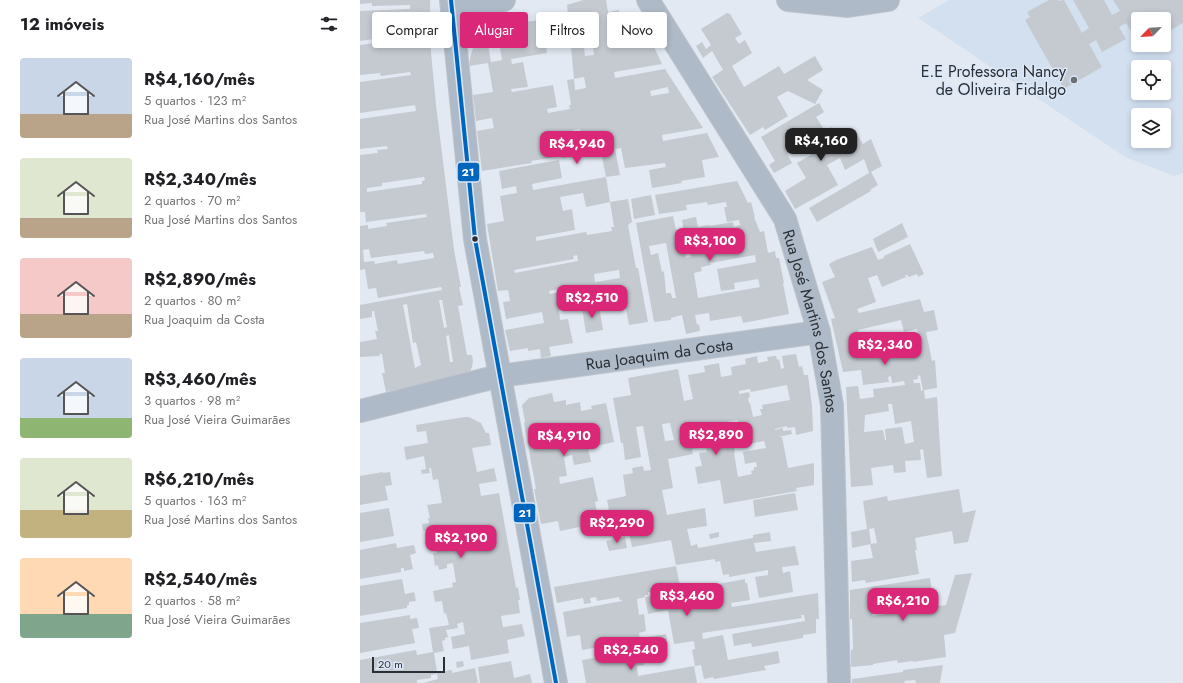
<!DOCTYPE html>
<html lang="pt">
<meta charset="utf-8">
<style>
:root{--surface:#fff;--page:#f6f6f6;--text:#202124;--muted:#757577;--accent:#db2777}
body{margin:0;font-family:Jost,sans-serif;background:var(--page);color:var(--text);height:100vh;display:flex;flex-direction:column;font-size:15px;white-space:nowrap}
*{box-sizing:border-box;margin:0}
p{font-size:13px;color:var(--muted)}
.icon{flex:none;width:22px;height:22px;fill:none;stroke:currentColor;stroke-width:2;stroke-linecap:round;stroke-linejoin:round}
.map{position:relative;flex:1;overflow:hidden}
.sheet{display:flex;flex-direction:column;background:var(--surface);width:360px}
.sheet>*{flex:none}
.guide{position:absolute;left:12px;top:12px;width:380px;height:36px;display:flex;gap:8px}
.needle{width:26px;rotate:245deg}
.fabs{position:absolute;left:771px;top:12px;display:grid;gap:8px}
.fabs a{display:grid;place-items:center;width:40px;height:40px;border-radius:4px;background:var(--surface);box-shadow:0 2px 6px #0003;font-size:20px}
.scale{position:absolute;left:12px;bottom:10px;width:73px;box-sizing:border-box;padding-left:4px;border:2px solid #2a2f35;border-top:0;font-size:11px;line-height:14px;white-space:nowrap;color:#2a2f35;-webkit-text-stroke:3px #dce8f8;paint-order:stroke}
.price{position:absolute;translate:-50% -34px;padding:0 9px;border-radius:8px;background:var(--accent);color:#fff;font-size:13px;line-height:26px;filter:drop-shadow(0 1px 2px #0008)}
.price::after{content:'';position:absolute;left:50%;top:24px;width:12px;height:9px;margin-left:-6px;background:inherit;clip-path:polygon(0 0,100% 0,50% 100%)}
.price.current{background:#222;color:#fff}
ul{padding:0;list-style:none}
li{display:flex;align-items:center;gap:12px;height:100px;padding:0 20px}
li span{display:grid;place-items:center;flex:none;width:112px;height:80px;border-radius:4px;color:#555}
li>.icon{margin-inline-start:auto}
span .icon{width:48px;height:48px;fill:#fffc;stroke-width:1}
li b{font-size:17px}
h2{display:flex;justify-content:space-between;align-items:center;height:48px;padding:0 20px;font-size:17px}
.tag{padding:0 14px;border-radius:4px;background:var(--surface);box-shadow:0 2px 6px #0003;font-size:14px;line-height:36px}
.tag.current{background:var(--accent);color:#fff}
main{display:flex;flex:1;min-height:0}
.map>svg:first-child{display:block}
</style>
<main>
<section class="sheet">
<h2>12 imóveis<svg class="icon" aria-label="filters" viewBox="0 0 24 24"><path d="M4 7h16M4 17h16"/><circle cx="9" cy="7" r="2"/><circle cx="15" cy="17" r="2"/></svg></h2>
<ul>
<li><span style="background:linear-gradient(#c9d6e8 70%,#b9a48a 0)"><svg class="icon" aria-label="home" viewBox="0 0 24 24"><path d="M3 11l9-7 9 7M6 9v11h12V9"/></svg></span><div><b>R$4,160/mês</b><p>5 quartos · 123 m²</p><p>Rua José Martins dos Santos</p></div></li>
<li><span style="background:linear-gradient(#dfe7d0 75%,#b9a48a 0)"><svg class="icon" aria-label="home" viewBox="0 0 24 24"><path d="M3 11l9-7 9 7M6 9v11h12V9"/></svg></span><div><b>R$2,340/mês</b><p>2 quartos · 70 m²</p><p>Rua José Martins dos Santos</p></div></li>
<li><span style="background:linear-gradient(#f6c9c9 70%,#b9a48a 0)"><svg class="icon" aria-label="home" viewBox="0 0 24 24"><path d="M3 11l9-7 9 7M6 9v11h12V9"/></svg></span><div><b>R$2,890/mês</b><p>2 quartos · 80 m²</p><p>Rua Joaquim da Costa</p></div></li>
<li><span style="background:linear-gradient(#c9d6e8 75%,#8fb573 0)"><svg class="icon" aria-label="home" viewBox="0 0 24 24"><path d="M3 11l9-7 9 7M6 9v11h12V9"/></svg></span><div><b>R$3,460/mês</b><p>3 quartos · 98 m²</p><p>Rua José Vieira Guimarães</p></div></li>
<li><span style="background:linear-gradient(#dfe7d0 65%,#c2b280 0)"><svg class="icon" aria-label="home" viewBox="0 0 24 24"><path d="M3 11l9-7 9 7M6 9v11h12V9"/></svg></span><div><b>R$6,210/mês</b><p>5 quartos · 163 m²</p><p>Rua José Martins dos Santos</p></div></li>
<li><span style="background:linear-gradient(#ffd9b3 70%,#7fa58c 0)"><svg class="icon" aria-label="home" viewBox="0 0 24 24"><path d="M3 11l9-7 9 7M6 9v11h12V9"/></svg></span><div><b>R$2,540/mês</b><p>2 quartos · 58 m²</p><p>Rua José Vieira Guimarães</p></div></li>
</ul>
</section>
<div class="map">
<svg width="823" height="683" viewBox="0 0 823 683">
<rect width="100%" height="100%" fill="#e2e9f2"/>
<path fill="#d3e0ef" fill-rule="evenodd" d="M589,0H823V173L814,176L765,157L558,18ZM778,19H804V45H778ZM778,67H804V93H778ZM778,115H804V141H778Z"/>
<path fill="#c4cad0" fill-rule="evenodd" d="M0,0H70L71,52L76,105L94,250L101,287H99L103,305L98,306L107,355H112L113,361L112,367L110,371L96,375V378L26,392L22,373H25L22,354H19L20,356L0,357V342L17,339L15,331H18L14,311H12V317L0,319V305L82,290L81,287L18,298L16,288L8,289L5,269L0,270V226L8,225V229L27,226L26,223L67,217L66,214L6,222L5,212H0V155L18,153L17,150L28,149L27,146L0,149V119L56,111L55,105L0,113V82L51,75L50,72L21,76L20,73L0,75V45L44,39L43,35L0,41V11L50,9V5L12,6V3L0,4ZM64,177L65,180L62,181V184L7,192V188L22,186V183ZM9,249L11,258L64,251L65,254L73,253L74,258L38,264L37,260L15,264L14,261L4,262L3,250ZM79,300H82L87,327L84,328ZM47,304L53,343L56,342L61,365L55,368L43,305ZM89,335L93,362H90L86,336Z
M223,0H246L248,12L259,10V18L275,13L289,36L302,64L254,72L255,78L305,69L343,128L302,135L303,141L347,133L359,157L342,160L345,177L321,181L322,183L292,188L289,170L306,167L305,163L265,168L261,148L255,149L260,175L246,177L250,202L226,207L223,193L200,197L203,211L212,209L215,230L176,237V241L226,232L227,235L252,231L251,227H254L250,202L268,199L272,222L268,225L276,268H278L288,322L269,325L264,299L251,302V298L238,300V303L199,310L200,320L208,319L213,343L189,347L191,356L181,358L180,349L168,351V348L150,351L145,330L184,323L182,312L146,319L143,302L150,301L148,290L138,291L127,224L144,221L140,196L157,193L156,186L142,189L139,171L199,160L202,178L172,184L173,190L246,177L241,152L217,156L216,149L224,148L220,129L213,130L215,145L209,146L211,157L202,158V156L171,161L172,163L122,171L117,131L134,128L132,118L116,121L113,95L133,92L128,63L109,66L110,58L113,48L128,45L131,62L142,60L138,36L143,35L142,26L161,21V22L182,20L187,53L151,59L152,64L163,62L168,87L151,89L152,92L193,85L197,107L187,109L188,113L210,109L209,105H211L207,80L214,79L207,5ZM284,37V41L255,45L254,42ZM233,46L234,55L225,56L224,47ZM224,77L226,88L215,90L214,79ZM308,87L309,93L291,96L290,91ZM217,255L218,261L155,273L154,270L214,259L213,256ZM259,270L260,278L235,282L234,274ZM204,288L205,291L190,294L189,291Z
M689,0H698L699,1L704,0L722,33L729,28L713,0H744L752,15L760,11L753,0H823V23L804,34V19H778V43L766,23L759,27L766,39L742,52L736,40L729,44L742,67L704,89L665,20L670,17L667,12Z
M367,13L370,14L382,34L375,38L379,44L385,40L392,53L372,66L384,87L419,66L424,74L455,56L463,70L447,80L463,90L455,104L428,91L417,97L428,116L405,130L403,127L390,135L352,77L363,70L352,51L343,58L336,46L342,42L346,49L351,45L341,29Z
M459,103L464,112L456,117L465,131L472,127L479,139L494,130L503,144L511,139L522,166L511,172L518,185L510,190L511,191L457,222L449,208L509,173L504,159L485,170L480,158L467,165L478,185L435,209L425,191L446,178L437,163L451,155L446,145L461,137L459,134L427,154L432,163L414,173L409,165L415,161L401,137Z
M377,181L388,203L391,202L395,217H394L400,232L404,231L408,253L415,251L416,258H419L424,283H423L429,314L383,323L381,316L350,321L349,313L335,315L337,325L339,324L340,331L326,334L322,315L311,318V320L294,322L276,223L313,216L316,230H321L326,258L331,257L329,244H326L322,220L336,217L338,227L349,225V226L373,222L374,227L380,225L379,220L367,222L364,207H367L366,202L348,205L347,202L326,205L327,210L299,214L295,195ZM306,243L316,298H312L311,293H306L304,271L302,272L298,253L291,255L289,246ZM395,255L396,262L357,269L361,291L375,289L374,283L398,279L400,287L338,298L334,273L342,271L341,267L351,265L350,263Z
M291,195L295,215L274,219L271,199Z
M542,223L548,237L518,252L513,239Z
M550,244L564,274L558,277L557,274L549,277L547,275H545L546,277L522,287L517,275L508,278L516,302L497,309L499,313L560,299L564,312L574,310L578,330L566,332L572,361L575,360L577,388L564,390L565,399L577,397L580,447L582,476L567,478L563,449L560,450L561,460L545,461L546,472L534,473L533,465L511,468L513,485L491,487L486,387L498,386L500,399L514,397L513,389L545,385L544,381L532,383L531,376L528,377L529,382L503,385L501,370L483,372L471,319L475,318L462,282L475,277L469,264L476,260L512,247L518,260L524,258V256ZM541,320L544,332L557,329L558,333L551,334L552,335L500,341L498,330ZM560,375L563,390L561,391L560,383H554L553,380L558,379V376ZM528,404H532L535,424L551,421L554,442L545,444L542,427L525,429L526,440H525L523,430L504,432L505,415L529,411Z
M239,305L243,330L226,333L222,308Z
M436,354L439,367L442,366L444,375H448L452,406L453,431L436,435L435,427L427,428V426L415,429V430L423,428V431L431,430L432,434L418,437H422L428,468L454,463V485L436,488L437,491L364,504L360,480L338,484L335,467L342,466L339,453L347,452L346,447L332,449L333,454L308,459L313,488L302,490L307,515L345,508L347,526L327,529L331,546L337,544L338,548L393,538V535L410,532L411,541L394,543L396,552L435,546L439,565L422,567L423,573L430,571L433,592L399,598L395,577L408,575V570L369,577V574L363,575L360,561L355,562V559L316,565L311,540L272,547L267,522L257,524V519L251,521L247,500L266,496L263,475L273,473L272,468L283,466L284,471L291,470L283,426L276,427L281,457L265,460L263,443H261L253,398L271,395L268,378L318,369L324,401L333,399L328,375L345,372L344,366L359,363L361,377L372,375L371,367L386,364L385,359L397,356L398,363L408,361L407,357L416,356L417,360L419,359L421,369L424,368L422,356ZM427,385L430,400L402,405L403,409H400L402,415L393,417L390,403H389L388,398L390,397L389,392L379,394V391L390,389L391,392ZM378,420L379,429L365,431V422ZM310,423L314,440L305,441L302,424ZM404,441L406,448L383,452L385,464L396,462L397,467H394V470L391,471L392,474L378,477L374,453H375L374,447ZM283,514L284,519L275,521L274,515Z
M192,393L194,402L206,400V405L220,402L221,411L232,409L231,406L246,403L254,442L228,448L231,462L214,465L212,455L204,457L207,476L199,477L200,484L233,477L238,501L235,502L239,523L200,531L198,521L181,524L174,489H176L164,423L165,422L162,405L169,398Z
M105,417H109L121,423L126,433H129L131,445L112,448L117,472L134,468L137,481L119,484L121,496L139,493L156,588L158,587L160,600H158L160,613L141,616L143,627L162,624L165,636L147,640L149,653L111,660L109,646L93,649L91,637L105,634L103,622L97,624L98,628L86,630L88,637L85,638V640L82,641L84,651L74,653L77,672L92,670V673L115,668L118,683H63L78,679L77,674L71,675V678L57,680V683H0V660L56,650L57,655L73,652L69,628L89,625L86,613L84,614L82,601L75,602L73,591L93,587L92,583L96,582L93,563L87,564V568L79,570L78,565L75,566L73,553H77L74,541L88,538L86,527L79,528L80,533L73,535L72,529L63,531L62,524L69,523L68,518H70L67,505L82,503L78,479L73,480L71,468H69L70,473L62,474L61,470L66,469L64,456L46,460L44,447L68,443L66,431L57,432L56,425Z
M23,472V473L30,472L32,485L25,486L28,500L0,505V476Z
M599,489L603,513L616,510L608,542L594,544L592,531L555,538L557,550H555L559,574L506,583L505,580L492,582L491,561L513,558L510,544L517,543L514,528L509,529L511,544L492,548L491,532L507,529L503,501L527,496L528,501Z
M435,493L438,510L395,517L393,500Z
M29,508L34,536L0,542V513Z
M359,532V537L350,539L349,534Z
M265,537L267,548L249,551L246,541Z
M36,543L37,548L54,545L56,553L50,555L53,569L44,571V568H41V572L0,579V550Z
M316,566L321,591L385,579V583H387L390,600L371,603L372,607L458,593L459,619H456V633L443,635V638L392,647L391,643L374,646L372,634L445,621L444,615H441L442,618L342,633L343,639L363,635L368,660L418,651L420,663L404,666L406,670L354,679L353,677L344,679L341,665L335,666L332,650L335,649L334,641L314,644L308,610L288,614L285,597L277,599L279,615L284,614L286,631L279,633L280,640L222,650L220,635L207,637L203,612L262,601V600H260L259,597L237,601L236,597L230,598L231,603L224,604L223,598L197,603L194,587ZM298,585L299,595L285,597V595H288V592H292L291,586Z
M612,573L595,633L584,635L586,657L553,662V661L538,663L537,660L513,664V665L491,667V650L493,649L492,619H490V590L570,578L574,604L512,614L513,616L586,605L595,575Z
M42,579L45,594L54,592L56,601L49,602V605H47V608L0,616V586Z
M50,615V619L57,618L59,628L52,629L55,643L0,653V623Z
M306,634L308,645L289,648L287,637Z
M282,650L284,665L277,666L278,676L334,666L337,683H226L222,660Z
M103,661L104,666L97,668L96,662Z
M151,661L154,678L170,674L172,683H120L118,667Z
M583,665L580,683H556L555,680L544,681L545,683H492V679L543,672V670Z"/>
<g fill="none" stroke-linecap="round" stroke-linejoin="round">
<defs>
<g id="minor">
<path d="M91,0L115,239L196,683"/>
<path id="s1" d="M288,0L425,219L459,332L472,405L479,683"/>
<path d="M428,0L488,6L528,0"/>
<path d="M92,13L144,0"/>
<path id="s2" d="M0,411L139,376L459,332"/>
</g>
</defs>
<use href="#minor" stroke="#bfc4cb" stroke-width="24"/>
<use href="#minor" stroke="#aebac8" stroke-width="22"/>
<defs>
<path id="bus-1" d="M91,0L115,239L196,683"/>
</defs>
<use href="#bus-1" stroke="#dce8f8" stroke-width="7"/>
<use href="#bus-1" stroke="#0065bd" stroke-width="4"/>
</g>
<circle fill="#6a7077" stroke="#dce8f8" stroke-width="1.5" cx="714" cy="80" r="4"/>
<circle fill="#2a2f35" stroke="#dce8f8" stroke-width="1.5" cx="115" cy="239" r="3.5"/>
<g text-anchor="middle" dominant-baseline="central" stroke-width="3" stroke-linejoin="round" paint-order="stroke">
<g font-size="16" fill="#2a2f35" stroke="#dce8f8" text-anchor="end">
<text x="706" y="71">E.E Professora Nancy<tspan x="706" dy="18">de Oliveira Fidalgo</tspan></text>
</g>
<g font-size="16" fill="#2a2f35" stroke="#dce8f8">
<text stroke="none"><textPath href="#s1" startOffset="364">Rua José Martins dos Santos</textPath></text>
<text stroke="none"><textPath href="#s2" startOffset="305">Rua Joaquim da Costa</textPath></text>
</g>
</g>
<g stroke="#dce8f8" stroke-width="1.5">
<rect x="97" y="162" width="23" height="20" rx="4" fill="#0065bd"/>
<rect x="153" y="503" width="23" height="20" rx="4" fill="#0065bd"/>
</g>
<g font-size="11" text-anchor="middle" font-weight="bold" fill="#fff">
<text x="108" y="176">21</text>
<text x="165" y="517">21</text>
</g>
</svg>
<div class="fabs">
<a><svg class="needle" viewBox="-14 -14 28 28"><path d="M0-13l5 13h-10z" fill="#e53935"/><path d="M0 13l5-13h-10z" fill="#757577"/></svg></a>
<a><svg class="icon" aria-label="locate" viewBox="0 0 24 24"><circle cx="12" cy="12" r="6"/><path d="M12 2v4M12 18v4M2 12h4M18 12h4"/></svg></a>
<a><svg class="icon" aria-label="layers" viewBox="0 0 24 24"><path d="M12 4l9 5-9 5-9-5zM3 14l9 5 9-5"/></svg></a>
</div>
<div class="scale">20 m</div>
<b class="price current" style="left:461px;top:162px">R$4,160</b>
<b class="price" style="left:217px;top:165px">R$4,940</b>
<b class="price" style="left:350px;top:262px">R$3,100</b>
<b class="price" style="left:232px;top:319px">R$2,510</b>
<b class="price" style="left:525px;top:366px">R$2,340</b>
<b class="price" style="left:356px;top:456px">R$2,890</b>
<b class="price" style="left:204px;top:457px">R$4,910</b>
<b class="price" style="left:257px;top:544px">R$2,290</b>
<b class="price" style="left:101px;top:559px">R$2,190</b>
<b class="price" style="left:327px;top:617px">R$3,460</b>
<b class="price" style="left:543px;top:622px">R$6,210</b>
<b class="price" style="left:271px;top:671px">R$2,540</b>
<div class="guide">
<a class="tag">Comprar</a>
<a class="tag current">Alugar</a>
<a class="tag">Filtros</a>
<a class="tag">Novo</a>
</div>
</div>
</main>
